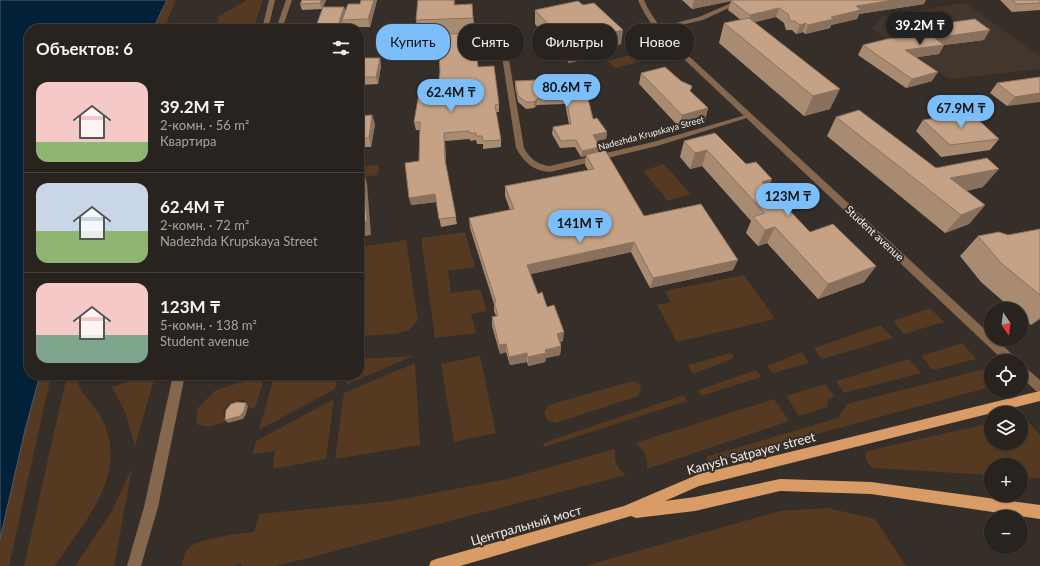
<!DOCTYPE html>
<html lang="ru">
<meta charset="utf-8">
<style>
:root{--surface:#28231f;--page:#342f2c;--text:#f1f3f6;--muted:#a5a4a4;--line:#44403d;--accent:#7cbef9}
body{margin:0;font-family:Lato,sans-serif;background:var(--page);color:var(--text);height:100vh;display:flex;flex-direction:column;font-size:15px;white-space:nowrap}
*{box-sizing:border-box;margin:0}
p{font-size:13px;color:var(--muted)}
.icon{flex:none;width:22px;height:22px;fill:none;stroke:currentColor;stroke-width:2;stroke-linecap:round;stroke-linejoin:round}
.map{position:relative;flex:1;overflow:hidden}
.panel{position:absolute;left:24px;top:24px;width:340px;height:356px;display:flex;flex-direction:column;background:var(--surface);border-radius:16px;box-shadow:0 1px 3px #0004,0 0 0 1px var(--line)}
.panel>*{flex:none}
.guide{position:absolute;left:376px;top:24px;width:380px;height:36px;display:flex;gap:8px}
.needle{width:26px;rotate:166deg}
.buttons{position:absolute;left:984px;top:302px;display:grid;gap:8px}
.buttons a{display:grid;place-items:center;width:44px;height:44px;border-radius:50%;background:var(--surface);box-shadow:0 1px 3px #0004,0 0 0 1px var(--line);font-size:20px}
.price{position:absolute;translate:-50% -34px;padding:0 9px;border-radius:14px;background:var(--accent);color:#111;font-size:13px;line-height:26px;filter:drop-shadow(0 1px 2px #0008)}
.price::after{content:'';position:absolute;left:50%;top:24px;width:12px;height:9px;margin-left:-6px;background:inherit;clip-path:polygon(0 0,100% 0,50% 100%)}
.price.on{background:#222;color:#fff}
ul{padding:0;list-style:none}
li{display:flex;align-items:center;gap:12px;height:100px;padding:0 12px}
li+li{border-top:1px solid var(--line)}
li span{display:grid;place-items:center;flex:none;width:112px;height:80px;border-radius:12px;color:#555}
li>.icon{margin-inline-start:auto}
span .icon{width:48px;height:48px;fill:#fffc;stroke-width:1}
li b{font-size:17px}
h2{display:flex;justify-content:space-between;align-items:center;height:48px;padding:0 12px;font-size:17px}
.tag{padding:0 14px;border-radius:16px;background:var(--surface);box-shadow:0 1px 3px #0004,0 0 0 1px var(--line);font-size:14px;line-height:36px}
.tag.on{background:var(--accent);color:#111}
.map>svg:first-child{display:block}
</style>
<div class="map">
<svg width="1040" height="566" viewBox="0 0 1040 566">
<rect width="100%" height="100%" fill="#362f29"/>
<path fill="#43362c" d="M965,3L1040,56V69L950,79L872,29L884,16Z"/>
<path fill="#563921" d="M167,0H176L163,29H153Z
M247,0H263L253,29H192L205,22L206,24H216L219,19L216,18Z
M638,53L646,60L615,68L608,61Z
M664,164L690,194L668,201L643,171Z
M379,165L378,175L359,177V166Z
M465,232L475,267L448,271L451,293L480,289L487,311L471,314L476,333L435,338L421,238Z
M406,240L418,320L409,330L396,334L359,336V247Z
M744,275L775,319L677,342L657,305L671,302L665,291Z
M930,308L944,322L904,334L893,321Z
M881,325L893,338L822,359L814,348Z
M962,343L976,359L933,370L921,356Z
M802,352L809,363L773,373L767,366Z
M731,353L734,358L693,374L688,365Z
M413,356L346,385L347,375H359V359Z
M480,356L496,433L454,442L441,364Z
M909,359L921,373L844,393L836,381Z
M415,363L420,445L335,459L344,393Z
M989,368L991,372L990,387L709,463L706,457L838,418L847,404Z
M756,370L761,377L701,396L698,390Z
M40,375H51L9,566H0V539L25,430Z
M67,375H75C79,394 95,404 103,421C129,477 83,522 55,566H24Z
M133,375H155L135,447L126,414L112,387L127,382Z
M265,375L255,408L251,409L243,399L232,402L223,410L225,422L207,427L196,424L198,408L216,390Z
M285,375H338L335,389L259,430L273,380Z
M633,381L639,384L641,390L638,396L556,423L547,420L544,413L549,405Z
M825,384L835,396L828,399L827,407L799,416L786,396Z
M684,395L687,401L544,447L543,443Z
M334,399L326,459L273,469L275,451L253,454L256,441Z
M774,399L789,421L647,469C648,457 645,451 635,443Z
M1023,415L1040,436V478L1021,477V465H991V475L873,468L868,464L865,454L867,451L991,423V443H1021V416Z
M615,449C614,462 616,467 626,475L277,566H241V564L235,566H182C183,560 184,554 188,549C196,538 240,534 254,532L259,514L392,501L507,479Z
M132,468L114,566H75L112,511Z
M828,508L875,519L906,566H585L780,511Z"/>
<path fill="#022139" stroke="#4a5e6e" d="M0,0H167L153,29H29V375H40L25,430L0,539Z"/>
<g fill="none" stroke-linecap="round" stroke-linejoin="round">
<path fill="#85674e" fill-rule="evenodd" d="M269,0H275L268,29H262Z
M173,375H185L158,507L141,566H127L144,507Z"/>
<path fill="#85674e" fill-rule="evenodd" d="M286,0H292L282,29H276Z
M738,0H746L703,20L659,30L656,28L699,17Z
M477,33L497,35L506,42L524,148C530,159 538,165 550,166L653,142L749,114L753,116L657,146L550,172C533,171 524,162 516,148L500,43L489,37L461,39L458,37L461,35Z
M429,36L431,37V39L395,42L392,40L395,38Z"/>
<path fill="#85674e" fill-rule="evenodd" d="M638,0H644C654,24 673,41 692,59L991,335V339H996L1016,358L1018,361H1004L687,62C668,43 648,25 638,0Z
M1021,365L1025,367L1040,380V392L1036,391L1021,377Z"/>
<path fill="#d99c67" fill-rule="evenodd" d="M1040,391V401L699,486L665,501L695,497L780,479L871,482L1040,505V519L871,494L780,491L695,511L636,518L631,516L460,566H429L431,561L436,559L624,506L699,474Z"/>
</g>
<path fill="#a98b72" d="M326,0L322,9L302,10L300,4Z
M361,0H377L370,27H344L343,24L342,29H315L344,7L345,11L360,4Z
M418,0H455V5L472,4L478,67L499,104V112H496L501,140V147L483,149V144H477L476,140L470,141V139L445,141L446,165L457,224L441,227L436,202L411,205L419,161L420,130H416L414,122L438,87L440,72L439,58L417,59L416,52L418,35L416,20Z
M682,0H732L924,4L859,14L857,19L831,25L830,28L805,34L803,32L796,34L792,30H786L784,23L776,17L754,22L830,109L804,116L719,43L724,23L741,20L728,10L731,1L692,9Z
M1000,0H1040V10L1012,12Z
M535,10L621,44L614,46L613,52L569,63L535,24Z
M916,27L984,40L944,45L939,54L916,57L932,81L906,88L858,55L863,45L911,36Z
M380,58L381,66L378,84L359,85V68Z
M641,73L690,91L708,108L705,120L679,127L639,84Z
M1040,77L1007,106L990,93L997,83Z
M583,78L593,119L607,132L606,139L596,141L599,152L644,216L733,270L650,288L631,252L530,274L538,294L547,307L563,341L560,342L561,346L560,355L546,358L545,362L528,366L527,362L510,365L506,352L500,354L492,326V317L496,316L494,311V304L470,228L469,218L510,210L505,196V186L588,170L585,165L586,156L581,157L575,147L560,148L552,134L553,127L569,124L565,104L537,105L534,108L526,109L518,102L515,87V81Z
M359,116L375,124L371,147H359Z
M836,117L936,168L983,187L966,191L985,205L969,224L945,233L827,136Z
M923,120L999,139L990,150L941,157L916,131Z
M715,133L810,232L876,266L864,282L818,299L767,243L758,246L746,233L751,221L702,166L690,169L680,157L684,141Z
M1040,229V319L1031,325L1021,316V309H1012L981,282L960,256L978,236L1008,235Z"/>
<path fill="#8a715d" d="M321,0H326L322,9L320,3Z
M374,0H377L370,27L368,19Z
M454,0H455V20L454,5Z
M694,0H732V1L692,9Z
M895,0H926L924,4L859,14L857,19L831,25L830,28L805,34L808,25L831,17L856,6Z
M344,7L346,15L342,20L343,24L342,29H337Z
M779,8L776,17L747,24L750,15Z
M806,23L803,32L796,34L800,25Z
M623,30L621,44L614,46L613,52L569,63L570,48L610,33Z
M990,30L984,40L929,47L935,38Z
M944,45L939,54L900,60L905,50Z
M380,58L381,66L378,84L376,77Z
M938,72L932,81L906,88L912,79Z
M840,89L830,109L804,116L813,96Z
M1040,93V102L1007,106L1015,97Z
M537,99V105L534,108V102Z
M708,108L705,120L679,127L682,115Z
M372,115L375,124L371,147L369,138Z
M607,132L606,139L592,141L593,135Z
M444,133L445,141L446,168L445,160Z
M600,147L599,153L586,155V156L581,157L582,151Z
M707,150L702,166L690,169L695,153Z
M363,169L367,184L371,235L359,237V222Z
M999,169L983,187L938,197L950,178Z
M772,179L765,195L762,182Z
M435,194L436,202L411,205L409,198Z
M985,205L969,224L945,233L961,215Z
M775,227L767,243L758,246L765,230Z
M634,242L631,252L527,275V265Z
M738,260L733,270L650,288L653,278Z
M876,266L864,282L818,299L828,284Z
M1040,317V319L1031,325Z
M564,332L563,341L556,343L557,334Z
M506,344V352L500,354L499,345Z
M561,346L560,355L546,358L545,362L528,366V357L545,350Z
M527,353V362L510,365L509,357Z
M246,403L248,406L246,414L243,419L228,423L225,420Z"/>
<path fill="#c5a285" stroke="#8a715d" d="M302,0H321L320,3L300,4Z
M361,0H374L368,19L342,20L348,4H360Z
M418,0H454V5L472,4L473,18L416,20Z
M733,0H895L856,6L861,10L831,17L834,19L808,25L806,23L800,25L795,21H790L788,14L779,8L750,15L731,1Z
M1012,0H1040V3L1017,4Z
M578,1L583,5L594,3L623,30L610,33L615,38L570,48L535,10Z
M323,7H344L337,29H315Z
M749,18L840,89L813,96L724,23Z
M975,19L990,30L935,38L944,45L905,50L938,72L912,79L863,45L887,39L925,35L916,27Z
M474,33L478,67L494,66L499,104L495,105L501,140L483,141L482,136H476V133H469V131L444,133L445,160L456,217L439,219L435,194L409,198L405,163L419,161L420,122H414L420,87H438L440,72L439,51L416,52L417,35Z
M361,58H380L376,77H359V68Z
M665,67L681,81L692,86L690,91L708,108L682,115L641,73Z
M1040,77V93L1015,97L997,83Z
M583,78L593,119L597,118L607,132L593,135L600,147L582,151L576,140L561,141L553,127L571,124L566,97L537,99L534,102H526L518,96L515,81Z
M859,110L936,168L987,158L999,169L950,178L985,205L961,215L836,117Z
M971,113L999,139L950,145L923,120Z
M372,115L369,138H359V116Z
M715,133L746,164L756,162L772,179L762,182L810,232L833,224L876,266L828,284L775,227L765,230L753,217L765,213L707,150L695,153L684,141Z
M605,150L644,216L701,204L738,260L653,278L634,242L527,265L538,294L542,292L547,307L554,305L564,332L557,334L561,346L545,350L546,353L528,357L527,353L509,357L506,344L499,345L492,317L498,316L494,302H496L469,218L514,209L505,186L594,169L586,155Z
M363,169L367,221L359,222V170Z
M1040,229V295L1001,263L978,236L999,232L1008,235Z
M237,402L246,403L244,411L240,416L225,420L226,410L231,404Z"/>
<g text-anchor="middle" dominant-baseline="central" stroke-width="4" stroke-linejoin="round" paint-order="stroke">
<g font-size="9" fill="#f2ede9" stroke="#362f29">
<text transform="translate(651 133) rotate(-15)">Nadezhda Krupskaya Street</text>
</g>
<g font-size="11" fill="#f2ede9" stroke="#362f29">
<text transform="translate(875 233) rotate(43)">Student avenue</text>
</g>
<g font-size="13" fill="#f2ede9" stroke="#362f29">
<text transform="translate(751 453) rotate(-15)">Kanysh Satpayev street</text>
<text transform="translate(526 525) rotate(-16)">Центральный мост</text>
</g>
</g>
</svg>
<div class="buttons">
<a><svg class="needle" viewBox="-14 -14 28 28"><path d="M0-13l5 13h-10z" fill="#e53935"/><path d="M0 13l5-13h-10z" fill="#a5a4a4"/></svg></a>
<a><svg class="icon" aria-label="locate" viewBox="0 0 24 24"><circle cx="12" cy="12" r="6"/><path d="M12 2v4M12 18v4M2 12h4M18 12h4"/></svg></a>
<a><svg class="icon" aria-label="layers" viewBox="0 0 24 24"><path d="M12 4l9 5-9 5-9-5zM3 14l9 5 9-5"/></svg></a>
<a>+</a>
<a>−</a>
</div>
<b class="price on" style="left:920px;top:46px">39.2M ₸</b>
<b class="price" style="left:567px;top:108px">80.6M ₸</b>
<b class="price" style="left:451px;top:113px">62.4M ₸</b>
<b class="price" style="left:961px;top:129px">67.9M ₸</b>
<b class="price" style="left:788px;top:217px">123M ₸</b>
<b class="price" style="left:580px;top:244px">141M ₸</b>
<div class="guide">
<a class="tag on">Купить</a>
<a class="tag">Снять</a>
<a class="tag">Фильтры</a>
<a class="tag">Новое</a>
</div>
<section class="panel">
<h2>Объектов: 6<svg class="icon" aria-label="filters" viewBox="0 0 24 24"><path d="M4 7h16M4 17h16"/><circle cx="9" cy="7" r="2"/><circle cx="15" cy="17" r="2"/></svg></h2>
<ul>
<li><span style="background:linear-gradient(#f6c9c9 75%,#8fb573 0)"><svg class="icon" aria-label="home" viewBox="0 0 24 24"><path d="M3 11l9-7 9 7M6 9v11h12V9"/></svg></span><div><b>39.2M ₸</b><p>2-комн. · 56 m²</p><p>Квартира</p></div></li>
<li><span style="background:linear-gradient(#c9d6e8 60%,#8fb573 0)"><svg class="icon" aria-label="home" viewBox="0 0 24 24"><path d="M3 11l9-7 9 7M6 9v11h12V9"/></svg></span><div><b>62.4M ₸</b><p>2-комн. · 72 m²</p><p>Nadezhda Krupskaya Street</p></div></li>
<li><span style="background:linear-gradient(#f6c9c9 65%,#7fa58c 0)"><svg class="icon" aria-label="home" viewBox="0 0 24 24"><path d="M3 11l9-7 9 7M6 9v11h12V9"/></svg></span><div><b>123M ₸</b><p>5-комн. · 138 m²</p><p>Student avenue</p></div></li>
</ul>
</section>
</div>
